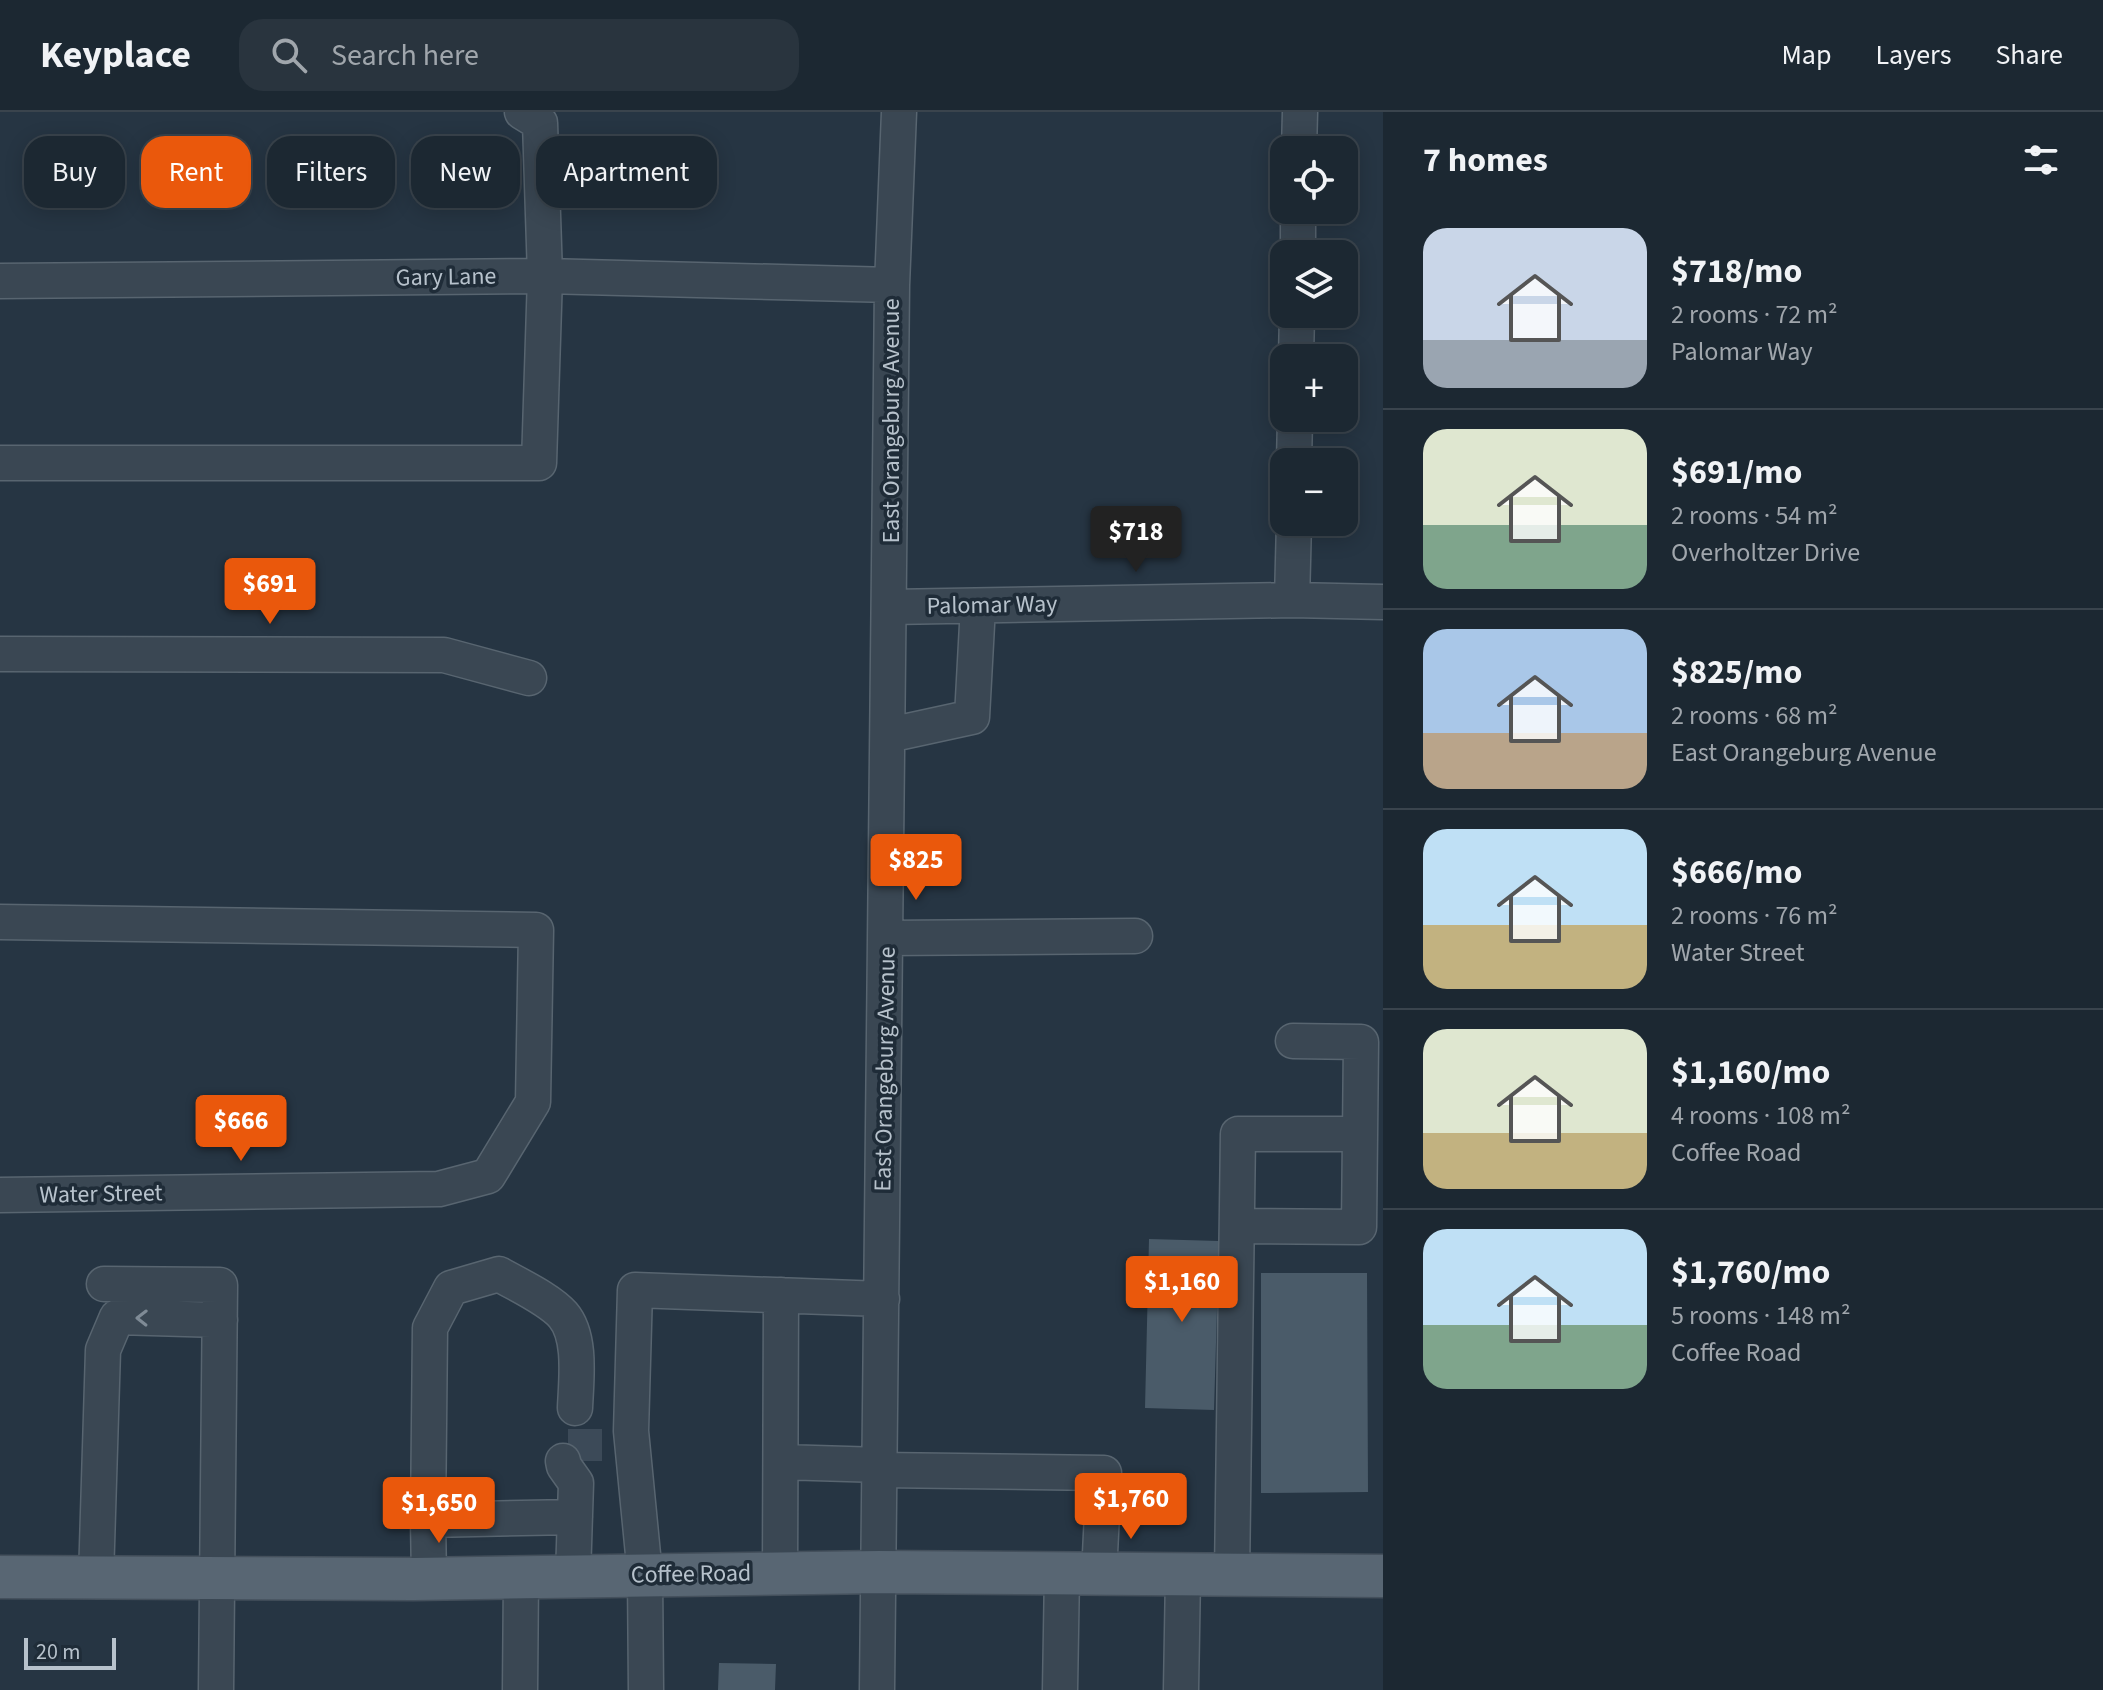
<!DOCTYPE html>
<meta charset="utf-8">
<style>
:root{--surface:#1c2832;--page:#29343e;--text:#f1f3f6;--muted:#a0a6ac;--line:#3a444d;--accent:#ea580c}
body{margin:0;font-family:"Source Sans 3",sans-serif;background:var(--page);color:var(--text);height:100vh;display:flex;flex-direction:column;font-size:30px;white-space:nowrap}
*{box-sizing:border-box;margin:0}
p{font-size:26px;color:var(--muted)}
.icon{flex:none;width:44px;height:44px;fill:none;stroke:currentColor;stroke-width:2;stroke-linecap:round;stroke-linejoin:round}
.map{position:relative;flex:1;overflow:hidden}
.sheet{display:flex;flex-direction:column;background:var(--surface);width:720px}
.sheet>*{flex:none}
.top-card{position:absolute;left:24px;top:24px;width:760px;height:72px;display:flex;gap:16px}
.fabs{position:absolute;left:1270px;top:24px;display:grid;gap:16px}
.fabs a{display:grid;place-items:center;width:88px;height:88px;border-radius:16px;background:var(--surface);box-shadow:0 4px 20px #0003,0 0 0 2px var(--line);font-size:40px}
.scale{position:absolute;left:24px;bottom:20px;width:92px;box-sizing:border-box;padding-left:8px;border:4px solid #b7c2cc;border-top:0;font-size:22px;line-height:28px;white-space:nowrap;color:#b7c2cc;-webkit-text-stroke:6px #1f2c38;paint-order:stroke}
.price{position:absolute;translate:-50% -68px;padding:0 18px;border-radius:8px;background:var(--accent);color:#fff;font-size:26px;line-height:52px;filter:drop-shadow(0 2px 4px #0008)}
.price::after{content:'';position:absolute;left:50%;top:48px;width:24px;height:18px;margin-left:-12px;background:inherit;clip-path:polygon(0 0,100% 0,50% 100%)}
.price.active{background:#222;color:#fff}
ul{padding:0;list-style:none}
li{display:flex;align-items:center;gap:24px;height:200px;padding:0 40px}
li+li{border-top:2px solid var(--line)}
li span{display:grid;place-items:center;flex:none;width:224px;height:160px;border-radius:24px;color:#555}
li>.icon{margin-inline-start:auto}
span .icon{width:96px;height:96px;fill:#fffc;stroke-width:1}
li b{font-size:34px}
h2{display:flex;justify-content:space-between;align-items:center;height:96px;padding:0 40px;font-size:34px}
.chip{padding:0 28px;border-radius:24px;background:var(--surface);box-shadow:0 4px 20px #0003,0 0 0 2px var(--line);font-size:28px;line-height:72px}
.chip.active{background:var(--accent);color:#fff}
header{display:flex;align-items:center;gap:48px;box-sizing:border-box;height:112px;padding:0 40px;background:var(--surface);border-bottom:2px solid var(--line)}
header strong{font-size:38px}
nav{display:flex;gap:44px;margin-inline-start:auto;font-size:28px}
.search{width:560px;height:72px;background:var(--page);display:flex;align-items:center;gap:20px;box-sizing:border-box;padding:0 28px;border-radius:24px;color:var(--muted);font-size:30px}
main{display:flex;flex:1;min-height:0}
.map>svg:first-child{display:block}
</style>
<header>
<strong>Keyplace</strong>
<div class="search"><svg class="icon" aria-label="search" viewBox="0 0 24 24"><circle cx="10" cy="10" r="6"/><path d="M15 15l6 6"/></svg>Search here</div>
<nav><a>Map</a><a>Layers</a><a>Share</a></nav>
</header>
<main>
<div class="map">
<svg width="1383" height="1578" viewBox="0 0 1383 1578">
<rect width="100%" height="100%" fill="#263543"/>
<path fill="#4a5b69" d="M1149,1127L1219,1129L1214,1298L1145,1296Z
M1261,1161H1367L1368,1380L1261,1381Z
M719,1551L776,1552L775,1578H718Z"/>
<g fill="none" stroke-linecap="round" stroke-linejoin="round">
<path stroke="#3c4a58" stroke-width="34" stroke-dasharray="34 17" stroke-linecap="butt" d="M585,1349V1317"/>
<defs>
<path id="minor" d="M1299,38L1300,0
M1298,142V98
M0,169L545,164L892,173
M1296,246L1297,202
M1294,350L1295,306
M0,351H539L545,164L540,11L522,0
M1292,488L1294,410
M890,495L1292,488L1383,490
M0,542L444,543L529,566
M889,623L972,605L978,494
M0,810L536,818L533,990L488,1064L439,1077L0,1083
M886,826L1135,824
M1237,1114L1359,1115L1361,930L1293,929
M104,1172L220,1173L216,1578
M563,1349L564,1354L576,1371L573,1464
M781,1350L881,1353
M880,1358L1104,1361L1099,1462
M575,1405L428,1408L430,1216L451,1176L499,1162C518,1173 549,1187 563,1203C582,1225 576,1269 575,1296
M428,1408L429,1466
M780,1461L781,1183
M1232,1463L1238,1022H1360
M96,1466L103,1238L117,1205L220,1208
M520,1578L521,1465
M646,1578L645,1463L631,1319L635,1178L882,1187
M877,1578L892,173L899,0
M1060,1578L1062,1461
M1181,1578L1183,1463"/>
<path id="major" d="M0,1465L414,1467L879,1460L1383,1464"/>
</defs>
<use href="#minor" stroke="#586570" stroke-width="37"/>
<use href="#major" stroke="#44505c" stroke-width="45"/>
<use href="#minor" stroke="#3a4753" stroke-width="34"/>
<use href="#major" stroke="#586673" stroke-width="42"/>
</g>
<defs><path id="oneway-chevron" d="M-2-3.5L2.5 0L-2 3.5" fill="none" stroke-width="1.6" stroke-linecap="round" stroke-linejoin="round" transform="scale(2)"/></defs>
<use stroke="#7f8b96" href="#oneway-chevron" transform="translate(142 1206) rotate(-179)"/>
<g text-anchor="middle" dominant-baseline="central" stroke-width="7" stroke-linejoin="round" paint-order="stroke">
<g font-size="24" fill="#b7c2cc" stroke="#1f2c38">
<text transform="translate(446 165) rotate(-1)">Gary Lane</text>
<text transform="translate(891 309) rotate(-90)">East Orangeburg Avenue</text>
<text transform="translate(992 493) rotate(-1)">Palomar Way</text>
<text transform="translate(885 957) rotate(-89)">East Orangeburg Avenue</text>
<text transform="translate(101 1082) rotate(-1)">Water Street</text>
<text transform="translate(691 1462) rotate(-1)">Coffee Road</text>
</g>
</g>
</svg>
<div class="fabs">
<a><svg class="icon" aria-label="locate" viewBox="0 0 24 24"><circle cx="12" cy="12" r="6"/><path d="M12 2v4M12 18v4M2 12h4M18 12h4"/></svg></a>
<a><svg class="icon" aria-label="layers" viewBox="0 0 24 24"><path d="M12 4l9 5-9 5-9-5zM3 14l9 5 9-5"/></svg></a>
<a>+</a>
<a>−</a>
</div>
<div class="scale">20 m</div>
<b class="price active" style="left:1136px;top:462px">$718</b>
<b class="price" style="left:270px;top:514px">$691</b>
<b class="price" style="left:916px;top:790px">$825</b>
<b class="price" style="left:241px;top:1051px">$666</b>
<b class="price" style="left:1182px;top:1212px">$1,160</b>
<b class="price" style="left:1131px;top:1429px">$1,760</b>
<b class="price" style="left:439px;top:1433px">$1,650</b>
<div class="top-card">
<a class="chip">Buy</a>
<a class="chip active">Rent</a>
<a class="chip">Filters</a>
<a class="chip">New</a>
<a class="chip">Apartment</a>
</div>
</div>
<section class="sheet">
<h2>7 homes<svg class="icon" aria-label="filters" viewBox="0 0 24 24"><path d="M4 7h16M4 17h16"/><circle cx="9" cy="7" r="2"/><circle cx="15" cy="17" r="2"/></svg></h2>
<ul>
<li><span style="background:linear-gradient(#c9d6e8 70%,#9aa5b1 0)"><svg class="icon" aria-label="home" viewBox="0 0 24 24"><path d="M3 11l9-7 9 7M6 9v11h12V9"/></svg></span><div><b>$718/mo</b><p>2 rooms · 72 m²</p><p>Palomar Way</p></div></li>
<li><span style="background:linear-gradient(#dfe7d0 60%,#7fa58c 0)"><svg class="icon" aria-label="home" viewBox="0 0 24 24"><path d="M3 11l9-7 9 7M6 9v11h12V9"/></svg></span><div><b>$691/mo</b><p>2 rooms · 54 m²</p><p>Overholtzer Drive</p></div></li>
<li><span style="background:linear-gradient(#a9c7e8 65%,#b9a48a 0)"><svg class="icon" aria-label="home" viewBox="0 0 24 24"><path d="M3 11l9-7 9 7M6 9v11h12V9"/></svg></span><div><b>$825/mo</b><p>2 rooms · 68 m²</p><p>East Orangeburg Avenue</p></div></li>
<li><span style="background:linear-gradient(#bfe0f5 60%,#c2b280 0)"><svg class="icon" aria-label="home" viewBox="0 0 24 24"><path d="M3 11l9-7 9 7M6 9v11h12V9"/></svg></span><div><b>$666/mo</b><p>2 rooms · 76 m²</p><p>Water Street</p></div></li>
<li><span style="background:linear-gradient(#dfe7d0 65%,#c2b280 0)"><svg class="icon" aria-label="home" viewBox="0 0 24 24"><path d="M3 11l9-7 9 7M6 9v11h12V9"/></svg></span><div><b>$1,160/mo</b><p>4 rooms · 108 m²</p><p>Coffee Road</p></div></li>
<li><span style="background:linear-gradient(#bfe0f5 60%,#7fa58c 0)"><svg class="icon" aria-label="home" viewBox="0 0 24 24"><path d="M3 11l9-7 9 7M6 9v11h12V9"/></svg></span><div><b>$1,760/mo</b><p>5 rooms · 148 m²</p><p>Coffee Road</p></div></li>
</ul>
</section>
</main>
